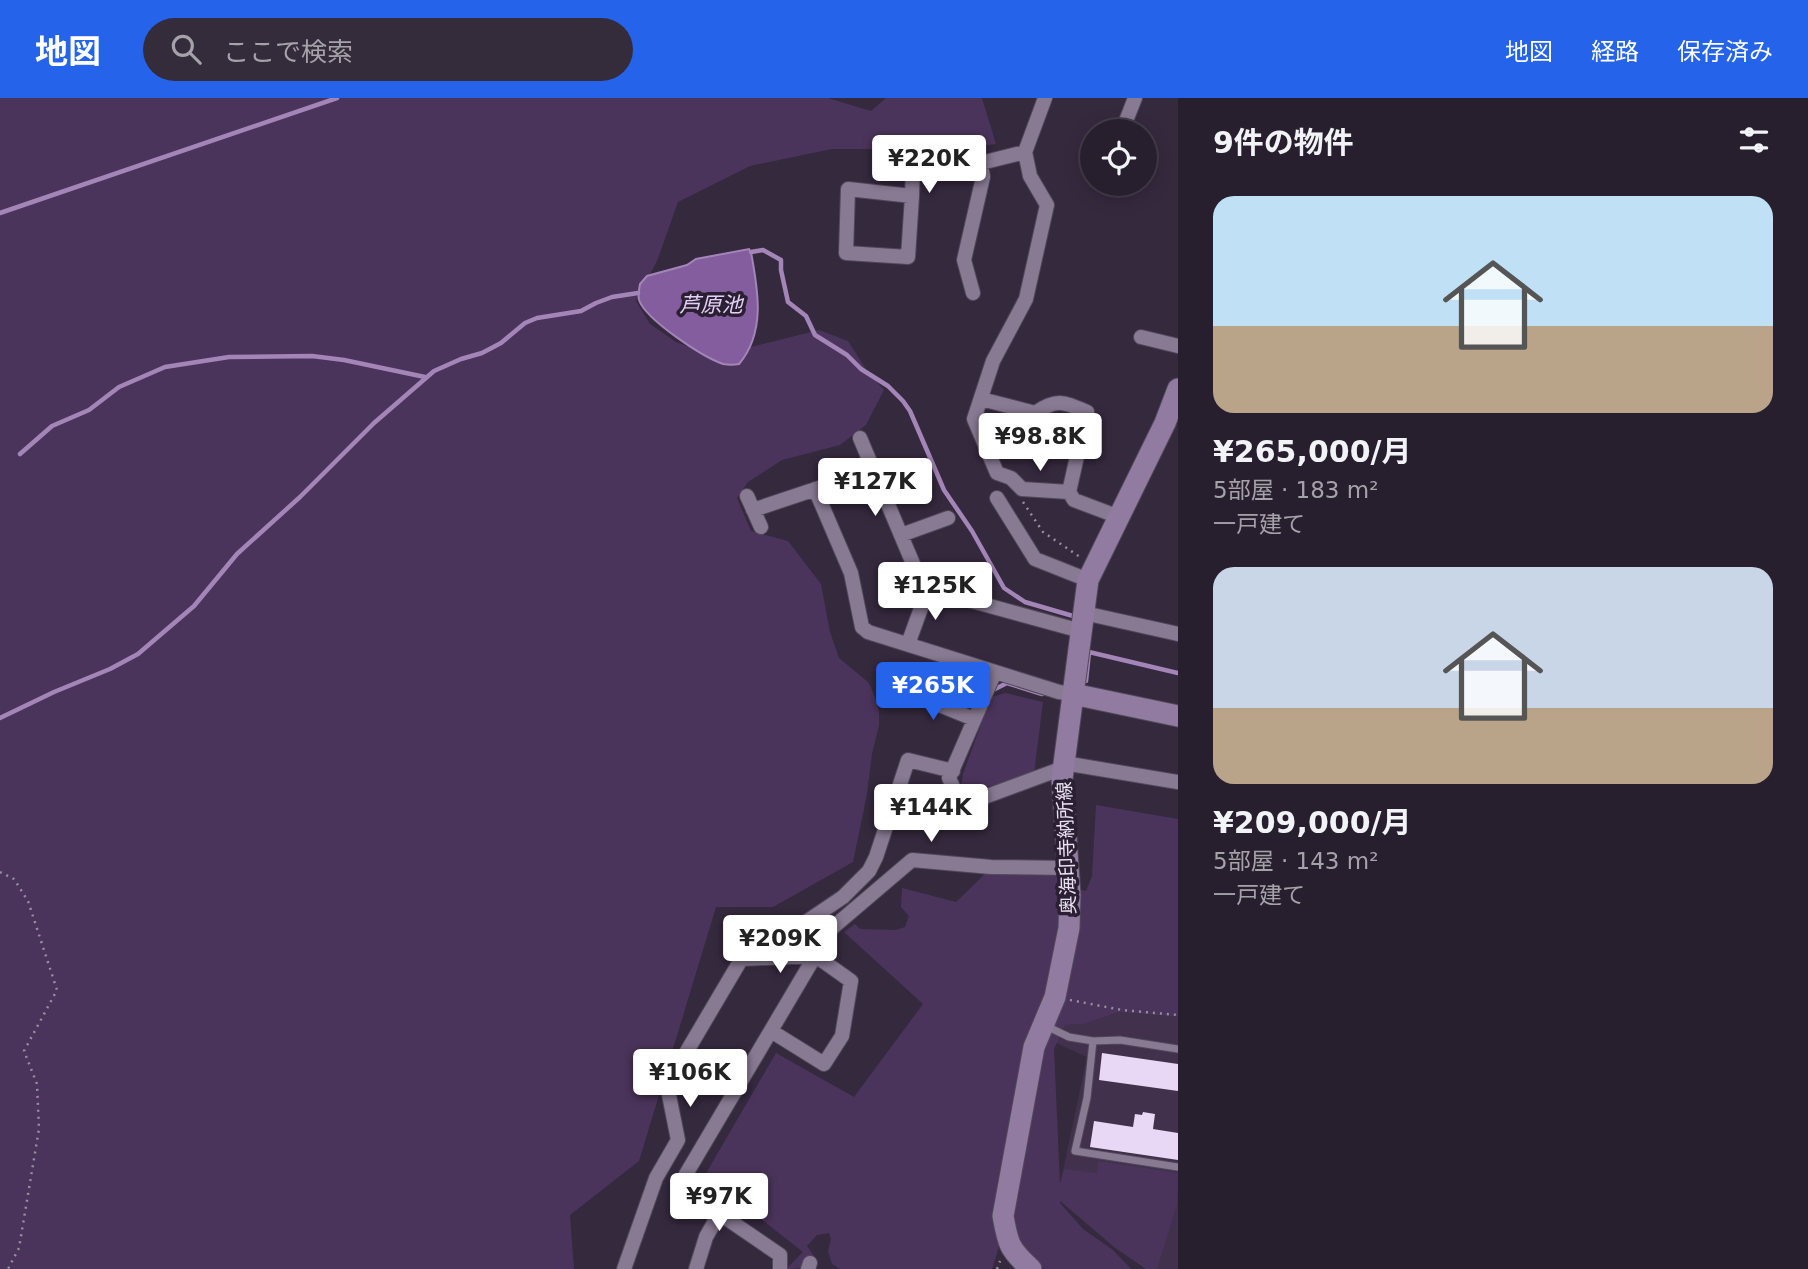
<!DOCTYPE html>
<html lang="ja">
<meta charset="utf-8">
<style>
:root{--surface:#281f2e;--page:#342c3a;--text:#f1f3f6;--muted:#a5a2aa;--line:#443d4a;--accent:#2563eb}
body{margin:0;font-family:"DejaVu Sans","Noto Sans JP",sans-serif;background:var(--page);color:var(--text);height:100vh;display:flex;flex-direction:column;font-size:26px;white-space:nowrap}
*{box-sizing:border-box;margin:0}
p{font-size:23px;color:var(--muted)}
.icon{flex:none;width:38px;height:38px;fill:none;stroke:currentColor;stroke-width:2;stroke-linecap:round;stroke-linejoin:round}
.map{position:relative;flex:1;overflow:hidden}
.sheet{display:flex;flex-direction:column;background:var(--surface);width:630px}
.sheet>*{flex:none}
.fabs{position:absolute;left:1080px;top:21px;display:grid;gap:14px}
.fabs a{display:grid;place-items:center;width:77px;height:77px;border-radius:50%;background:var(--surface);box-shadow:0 4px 18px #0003,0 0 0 2px var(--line);font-size:35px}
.price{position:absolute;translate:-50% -60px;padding:0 16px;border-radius:7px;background:#fff;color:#222;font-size:23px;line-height:46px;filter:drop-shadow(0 2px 4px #0008)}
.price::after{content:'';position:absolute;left:50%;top:42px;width:21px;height:16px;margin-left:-10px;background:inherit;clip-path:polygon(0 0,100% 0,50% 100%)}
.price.current{background:var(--accent);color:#fff}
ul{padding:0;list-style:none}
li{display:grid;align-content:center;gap:14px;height:371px;padding:0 35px}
li span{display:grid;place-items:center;height:217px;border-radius:21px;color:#555}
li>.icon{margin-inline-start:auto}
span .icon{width:126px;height:126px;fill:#fffc;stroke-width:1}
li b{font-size:30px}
h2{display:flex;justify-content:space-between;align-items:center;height:84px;padding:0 35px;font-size:30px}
header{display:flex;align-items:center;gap:42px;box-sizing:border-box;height:98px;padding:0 35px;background:var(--accent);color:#fff}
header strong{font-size:33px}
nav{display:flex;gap:38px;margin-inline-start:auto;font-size:24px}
.search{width:490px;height:63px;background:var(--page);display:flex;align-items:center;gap:18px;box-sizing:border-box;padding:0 24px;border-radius:38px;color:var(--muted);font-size:26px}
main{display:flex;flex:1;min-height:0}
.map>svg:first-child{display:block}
</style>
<header>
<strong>地図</strong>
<div class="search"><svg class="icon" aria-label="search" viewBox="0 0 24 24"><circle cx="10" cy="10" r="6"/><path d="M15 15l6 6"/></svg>ここで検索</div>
<nav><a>地図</a><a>経路</a><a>保存済み</a></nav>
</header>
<main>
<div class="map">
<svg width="1178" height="1171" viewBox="0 0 1178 1171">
<rect width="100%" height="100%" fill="#35293e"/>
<path fill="#41314c" d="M1119,914L1178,919V1171H1146L1114,1149L1062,1105L1058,1096L1087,959L1056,945L1065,927L1084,926Z"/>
<path fill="#4b345b" d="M0,0H828L871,13L886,0H982L996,46L959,51H832L750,68L678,104L657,163L636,203L650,226L676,244L715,258L819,232L848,243L867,273L884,292L866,327L840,347L782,362L748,384L737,400L751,433L788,443L821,486L830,534L839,560L869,585L875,599L879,614V627L872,656L867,696L853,764L773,809H716L639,1063L570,1117L574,1171H0Z
M1006,595L1043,604L1034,676L972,693L961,690L963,676L991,599Z
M1096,707L1178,721V919L1119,914L1084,926L1065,927L1054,951L1060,1086L1064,1071L1097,1075L1098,1063L1178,1075L1177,1107L1157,1171H1146L1114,1149L1061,1103L1060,1105L1083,1131L1113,1152L1131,1171H1044L1021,1147L1003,1136L992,1171H840L832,1166L828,1153L831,1141L829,1135L817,1137L807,1148L816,1161C806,1170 799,1171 786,1171L803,1154L705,1077L776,955L854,999L923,906L844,834L855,826L860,831L896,832L905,829L909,818L901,809L902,790L956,804L987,774L1053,775L1059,779L1060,787L1086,793L1092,778Z"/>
<path fill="#845d9e" stroke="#a385b7" stroke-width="2" d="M749,151L751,154C758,192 766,234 739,266C734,267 728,267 723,266C703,259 646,222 639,202C638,197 639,191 640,186L647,178L687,167L696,161Z"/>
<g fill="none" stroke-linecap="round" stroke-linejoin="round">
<path stroke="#a385b7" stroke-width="4.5" d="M0,115L337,0
M751,154L763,152L781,162V172L788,204L806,218L815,237L847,257L861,271L888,288L903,303L910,313L944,392L972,433L1004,490L1025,504L1073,518
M20,356L52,328L89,312L119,289L165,269L229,259L312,258L344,262L425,279
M1086,583L1089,554L1178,575
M991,593L1007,585L1042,596
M0,620L54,594L110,571L138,556L194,508L237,456L300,399L374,325L434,273L461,261L482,255L501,245L525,225L537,220L581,213L596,205L612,199L638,195"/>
</g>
<path fill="#e8d8f5" d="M1102,955L1178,966V993L1099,982Z
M1143,1014L1155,1016L1153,1031L1178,1035V1062L1090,1049L1094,1023L1133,1029L1135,1016L1142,1017Z"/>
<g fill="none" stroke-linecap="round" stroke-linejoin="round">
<defs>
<path id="lane" d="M1044,927L1069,939L1093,943L1120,942L1178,951
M1093,943L1087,1000L1075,1053L1178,1069"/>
<path id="street" d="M1045,0L1025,54L1030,78L1047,107L1026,201L993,263L974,321L997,375L1011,380L1022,391L1069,394L1074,402L1119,419
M1124,28L1135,0
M912,98L908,159L846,155L848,91L912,98L913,67L953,72L1025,54
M973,195L964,162L983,79L981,65
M1141,239L1178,248
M981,301L1035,315C1057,300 1064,304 1087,314L1069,394
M860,340L922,487L928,491L1081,533
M815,391L851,475L862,529L868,534L1059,594L1073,596
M747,398L761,429
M997,400L1035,461L1088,482
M753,412L873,372
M901,437L948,420
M1084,515L1178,536
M908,546L928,491
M995,574L949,680L957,698L971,704L1063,670
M905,593L974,621
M1064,665L1178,684
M742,861L816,858L851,883L842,938L824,966L771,933
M624,1171L656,1080L678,1042L667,987L762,826H803L843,799L869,773L876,759L908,662L953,673
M696,1171L706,1139L720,1114
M780,1171V1157L679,1088L831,831L912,762L991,769L1068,770
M808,1171L810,1165"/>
<path id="secondary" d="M1073,596L1178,618
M1031,1171C1009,1151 1008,1146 1003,1118L1034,949L1055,899L1069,830L1070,797L1062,681L1088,482L1165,325L1178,291"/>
</defs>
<use href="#lane" stroke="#524859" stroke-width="9"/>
<use href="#street" stroke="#524859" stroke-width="16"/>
<use href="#secondary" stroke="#524859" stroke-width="23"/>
<path stroke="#978e9f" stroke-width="2.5" stroke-dasharray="2 5" stroke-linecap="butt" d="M1023,404L1043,434L1080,459
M0,774L14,781L28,803L57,892L24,953L37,986L39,1031L19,1150L8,1171
M1070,902L1122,912L1178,917
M997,1171L1000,1163"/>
<use href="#lane" stroke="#887a93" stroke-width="7"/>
<use href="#street" stroke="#887a93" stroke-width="14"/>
<use href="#secondary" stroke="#917ba1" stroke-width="21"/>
</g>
<g text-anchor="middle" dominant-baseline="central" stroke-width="7" stroke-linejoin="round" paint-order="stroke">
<g font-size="19" fill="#eae3f1" stroke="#2b1f34">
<text transform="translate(1066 750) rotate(-92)">奥海印寺納所線</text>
</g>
<g font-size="21" font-style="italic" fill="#e5d0f5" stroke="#2b1f34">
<text x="711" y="207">芦原池</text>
</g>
</g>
</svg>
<div class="fabs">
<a><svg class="icon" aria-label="locate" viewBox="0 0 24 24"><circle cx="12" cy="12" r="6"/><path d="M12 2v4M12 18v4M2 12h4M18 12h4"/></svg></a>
</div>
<b class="price" style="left:929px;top:97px">¥220K</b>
<b class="price" style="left:1040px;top:375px">¥98.8K</b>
<b class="price" style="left:875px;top:420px">¥127K</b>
<b class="price" style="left:935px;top:524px">¥125K</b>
<b class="price current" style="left:933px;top:624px">¥265K</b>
<b class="price" style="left:931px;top:746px">¥144K</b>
<b class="price" style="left:780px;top:877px">¥209K</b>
<b class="price" style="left:690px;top:1011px">¥106K</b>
<b class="price" style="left:719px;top:1135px">¥97K</b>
</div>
<section class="sheet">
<h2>9件の物件<svg class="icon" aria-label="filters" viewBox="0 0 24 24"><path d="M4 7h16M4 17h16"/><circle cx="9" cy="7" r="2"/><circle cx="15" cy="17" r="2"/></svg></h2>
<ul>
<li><span style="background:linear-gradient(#bfe0f5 60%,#b9a48a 0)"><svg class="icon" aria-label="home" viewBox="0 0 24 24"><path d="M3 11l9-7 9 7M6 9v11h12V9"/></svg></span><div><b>¥265,000/月</b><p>5部屋 · 183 m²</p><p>一戸建て</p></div></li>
<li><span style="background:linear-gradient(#c9d6e8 65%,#b9a48a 0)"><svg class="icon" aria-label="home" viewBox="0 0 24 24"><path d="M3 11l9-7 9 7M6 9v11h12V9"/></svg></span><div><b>¥209,000/月</b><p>5部屋 · 143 m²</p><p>一戸建て</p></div></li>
</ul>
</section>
</main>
